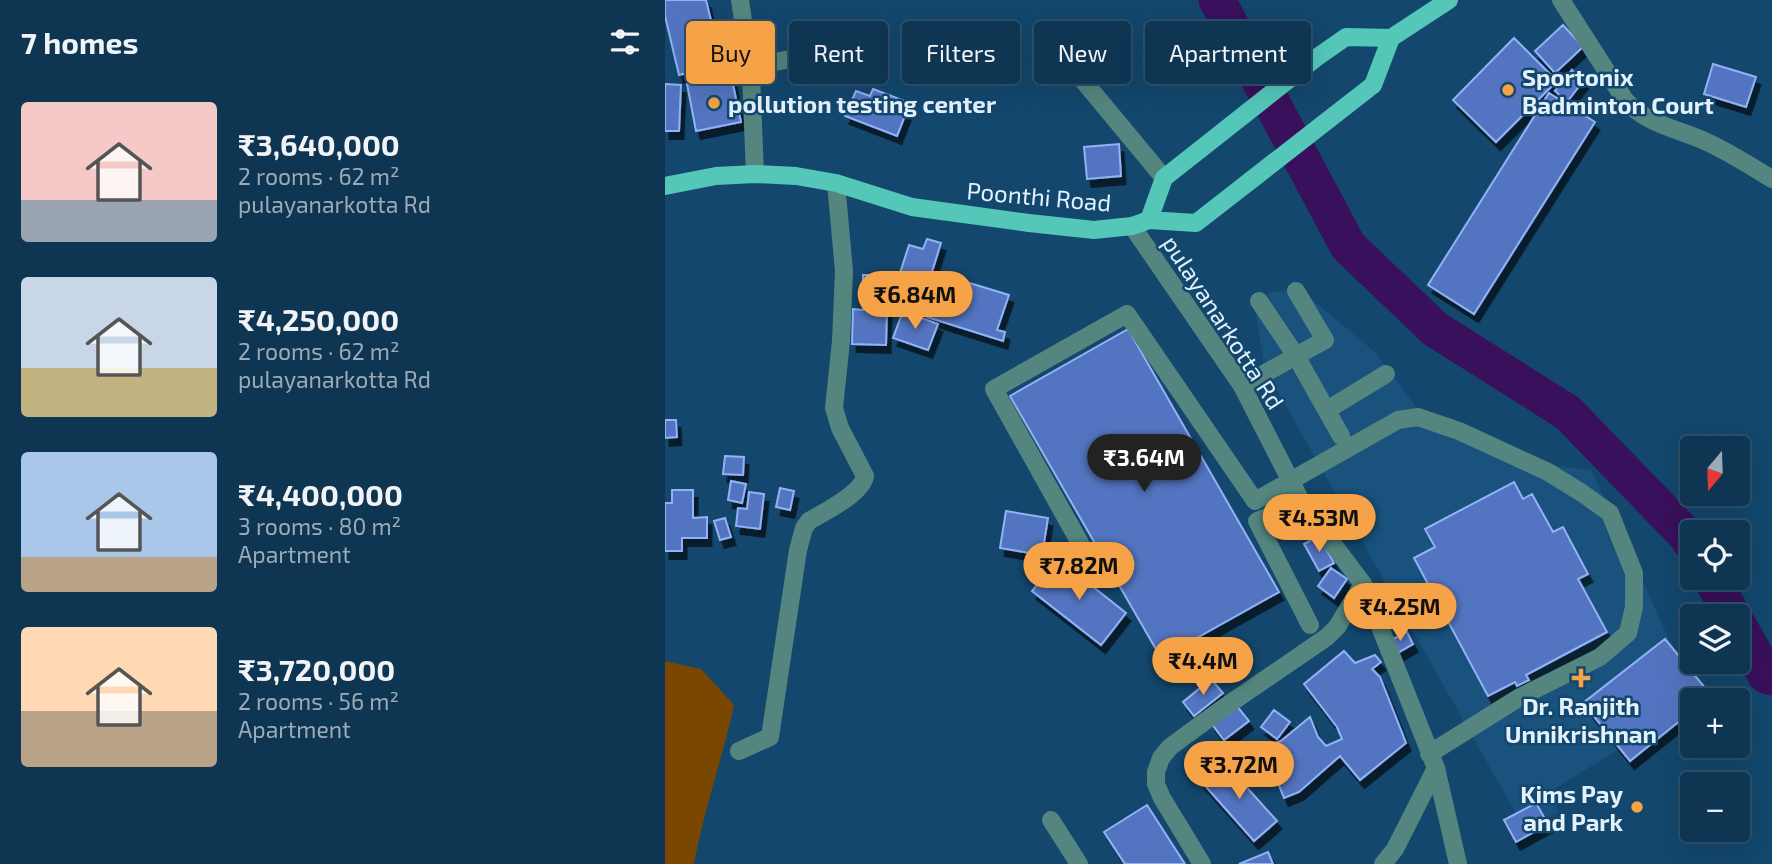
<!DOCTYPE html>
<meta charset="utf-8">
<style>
:root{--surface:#0e3552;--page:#1c405c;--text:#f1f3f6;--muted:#9babb8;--line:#2e5069;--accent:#f6a247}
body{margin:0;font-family:"Exo 2",sans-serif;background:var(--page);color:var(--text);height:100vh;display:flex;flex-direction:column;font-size:26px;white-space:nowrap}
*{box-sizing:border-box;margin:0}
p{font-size:23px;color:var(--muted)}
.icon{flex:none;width:38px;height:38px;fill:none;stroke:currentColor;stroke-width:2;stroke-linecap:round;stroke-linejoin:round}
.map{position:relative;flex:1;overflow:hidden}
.panel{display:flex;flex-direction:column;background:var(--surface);width:665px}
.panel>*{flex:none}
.banner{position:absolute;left:21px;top:21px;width:665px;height:63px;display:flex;gap:14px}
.needle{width:46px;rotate:199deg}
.tools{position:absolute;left:1015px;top:436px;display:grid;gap:14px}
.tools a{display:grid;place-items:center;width:70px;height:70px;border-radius:7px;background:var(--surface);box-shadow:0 7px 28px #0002,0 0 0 2px var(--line);font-size:35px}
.price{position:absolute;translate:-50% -60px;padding:0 16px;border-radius:24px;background:var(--accent);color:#111;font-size:23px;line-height:46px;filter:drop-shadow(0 2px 4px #0008)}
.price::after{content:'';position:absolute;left:50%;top:42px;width:21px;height:16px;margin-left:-10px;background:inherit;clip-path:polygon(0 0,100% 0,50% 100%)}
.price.current{background:#222;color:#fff}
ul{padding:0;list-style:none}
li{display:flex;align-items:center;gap:21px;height:175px;padding:0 21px}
li span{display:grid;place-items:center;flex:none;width:196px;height:140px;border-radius:7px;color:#555}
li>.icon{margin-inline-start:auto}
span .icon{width:84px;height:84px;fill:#fffc;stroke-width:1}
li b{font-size:30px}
h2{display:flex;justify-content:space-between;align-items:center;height:84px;padding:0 21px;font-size:30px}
.pill{padding:0 24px;border-radius:7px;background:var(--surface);box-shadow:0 7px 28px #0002,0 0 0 2px var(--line);font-size:24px;line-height:63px}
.pill.current{background:var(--accent);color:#111}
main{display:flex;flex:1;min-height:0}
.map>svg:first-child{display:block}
</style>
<main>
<section class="panel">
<h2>7 homes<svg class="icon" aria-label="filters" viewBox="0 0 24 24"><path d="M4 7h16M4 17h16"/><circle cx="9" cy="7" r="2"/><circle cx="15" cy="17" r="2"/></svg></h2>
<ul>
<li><span style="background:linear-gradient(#f6c9c9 70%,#9aa5b1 0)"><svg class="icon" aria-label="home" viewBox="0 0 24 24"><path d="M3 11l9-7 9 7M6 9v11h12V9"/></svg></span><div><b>₹3,640,000</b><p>2 rooms · 62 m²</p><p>pulayanarkotta Rd</p></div></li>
<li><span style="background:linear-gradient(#c9d6e8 65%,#c2b280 0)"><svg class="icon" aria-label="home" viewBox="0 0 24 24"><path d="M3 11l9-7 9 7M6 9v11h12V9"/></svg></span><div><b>₹4,250,000</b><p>2 rooms · 62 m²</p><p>pulayanarkotta Rd</p></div></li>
<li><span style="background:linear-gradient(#a9c7e8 75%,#b9a48a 0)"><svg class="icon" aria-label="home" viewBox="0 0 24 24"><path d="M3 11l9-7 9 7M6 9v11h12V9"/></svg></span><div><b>₹4,400,000</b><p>3 rooms · 80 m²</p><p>Apartment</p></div></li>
<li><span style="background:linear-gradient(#ffd9b3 60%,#b9a48a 0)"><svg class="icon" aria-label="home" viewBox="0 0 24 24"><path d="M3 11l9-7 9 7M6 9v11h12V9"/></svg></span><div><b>₹3,720,000</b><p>2 rooms · 56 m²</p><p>Apartment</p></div></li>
</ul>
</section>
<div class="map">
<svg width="1107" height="864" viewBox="0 0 1107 864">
<defs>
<filter id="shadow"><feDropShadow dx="4.5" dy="8" stdDeviation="0" flood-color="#0009"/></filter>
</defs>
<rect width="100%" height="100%" fill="#13476d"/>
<path fill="#18527d" d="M636,290L711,353L769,431L855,461L926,470L1032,700H1027V704L888,790L893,813L859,828L600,369L591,317L604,292Z"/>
<path fill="#7a4701" d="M0,661L36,669L69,705C57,759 39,810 29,864H0Z"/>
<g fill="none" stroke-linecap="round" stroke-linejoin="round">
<path stroke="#39105b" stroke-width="37" d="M552,0L683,246L770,329L903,413L1023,537L1027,544
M1046,578L1068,616
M1073,625L1101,675L1107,677"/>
</g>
<path fill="#5375c1" stroke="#92b2f6" stroke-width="2" filter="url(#shadow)" d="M0,0H41L57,65L14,75L0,16Z
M898,25L918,47L890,73L870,51Z
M849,38L892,81L831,142L788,100Z
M1048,64L1091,77L1081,107L1039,94Z
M907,70L919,80L902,102L890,91Z
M66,75L76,122L31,131L22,84Z
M0,84L16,85L14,131H0Z
M208,89L245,103L232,136L180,116L191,91L205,96Z
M884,93L930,122L809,314L763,285Z
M454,144L456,176L422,179L419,147Z
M262,239L276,243L256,307L227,298L244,245L258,249Z
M275,274L344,295L332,330L340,332L338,341L262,317Z
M198,275H223L221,345L187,344L188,309L198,310Z
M238,311L273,324L263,350L228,338Z
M463,329L614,592L496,658L345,396Z
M0,420H11L12,437L0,438Z
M60,456L79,457L78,475L58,474Z
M66,481L81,484L77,503L63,500Z
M849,482L858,499L867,494L888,532L898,527L923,574L913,579L942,632L861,675L864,680L852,686L850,682L823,696L749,558L770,547L760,529Z
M115,488L129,491L125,510L111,507Z
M7,490H28V518L42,517V538H17V551H0V503H7Z
M84,492L99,494L95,529L71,526L73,508L82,509Z
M341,511L383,518L377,555L335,548Z
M60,518L66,537L55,540L49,521Z
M654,536L669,563L654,571L639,544Z
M393,559L461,613L436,645L367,591Z
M666,568L682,579L669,598L653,586Z
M742,632L748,644L729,655L722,642Z
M1000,639L1046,695L1040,700H1027V711L965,761L918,703Z
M679,651L690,663L710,655L716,662L707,669L715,677L741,743L695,780L675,756L634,792L619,798L599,748L616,741L645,717L653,737L661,746L677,739L672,727L639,684Z
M546,679L558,693L529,716L518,702Z
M571,705L584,721L559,740L546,723Z
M609,710L625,722L612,739L596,727Z
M555,762L566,774L568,772L612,821L589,841L535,780Z
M871,803L883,824L851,842L839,820Z
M482,805L520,864H460L439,832Z
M603,852L608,864H574Z"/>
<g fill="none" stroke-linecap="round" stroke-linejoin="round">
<path stroke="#54867f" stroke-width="18" d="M75,0L86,75L90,174
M896,0L960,100C983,126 1016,129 1046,144C1067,154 1087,167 1107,179
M377,31L499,178
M85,67L176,49
M467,226L577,386L637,503L698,584L771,768L793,864
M594,301L631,356L660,340L631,291
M577,386L631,356L676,436
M662,410L721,374
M637,503L592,521L645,625
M415,543L329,389L462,314L590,501L733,420L753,417L794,431L883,472L917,493L945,513L969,573V607L963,633L935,657L855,697L764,754
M74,751L105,737L133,550L139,528L144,521C159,512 197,494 200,476L175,428L169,408L176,341L179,271L171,183
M386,820L414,864
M537,864L497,798L491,784V772L496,758L505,747L554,711L662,637L672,627L698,584
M718,864L730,849L771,768"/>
<path stroke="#54c7b9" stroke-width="18" d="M0,186L51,176L90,174L131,176L171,183L247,207L364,223L429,230L467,226L484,220L531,223L708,85L726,38L784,0
M484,220L499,178L651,58L681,37L726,38"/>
</g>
<g fill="#f6a247" stroke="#13476d" stroke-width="2.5">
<circle cx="843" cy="90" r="7"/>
<circle cx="49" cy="103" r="7"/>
<path d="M912.5 667.5h7v7h7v7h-7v7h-7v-7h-7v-7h7z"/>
<circle cx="972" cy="807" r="7"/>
</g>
<g text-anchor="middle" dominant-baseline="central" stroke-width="5" stroke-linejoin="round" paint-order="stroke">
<g font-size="24" font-weight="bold" fill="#e3f1fc" stroke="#13476d" text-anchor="start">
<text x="857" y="76">Sportonix<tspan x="857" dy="28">Badminton Court</tspan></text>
<text x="63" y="103">pollution testing center</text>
<text x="916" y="705" text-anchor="middle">Dr. Ranjith<tspan x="916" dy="28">Unnikrishnan</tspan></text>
<text x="958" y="793" text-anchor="end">Kims Pay<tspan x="958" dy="28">and Park</tspan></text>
</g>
<g font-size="24" fill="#e3f1fc" stroke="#13476d">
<text transform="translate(374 196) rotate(5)">Poonthi Road</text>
<text transform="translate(559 322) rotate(57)">pulayanarkotta Rd</text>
</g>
</g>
</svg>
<div class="tools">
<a><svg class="needle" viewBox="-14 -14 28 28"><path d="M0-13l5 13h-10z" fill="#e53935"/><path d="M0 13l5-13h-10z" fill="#9babb8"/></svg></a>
<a><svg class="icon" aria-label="locate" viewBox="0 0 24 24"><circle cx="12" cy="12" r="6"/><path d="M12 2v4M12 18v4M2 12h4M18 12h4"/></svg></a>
<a><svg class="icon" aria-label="layers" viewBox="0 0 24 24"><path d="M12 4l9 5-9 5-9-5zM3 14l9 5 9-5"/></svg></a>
<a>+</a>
<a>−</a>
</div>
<b class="price" style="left:250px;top:331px">₹6.84M</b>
<b class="price current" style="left:479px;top:494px">₹3.64M</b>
<b class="price" style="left:654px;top:554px">₹4.53M</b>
<b class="price" style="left:414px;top:602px">₹7.82M</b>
<b class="price" style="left:735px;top:643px">₹4.25M</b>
<b class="price" style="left:538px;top:697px">₹4.4M</b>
<b class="price" style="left:574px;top:801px">₹3.72M</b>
<div class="banner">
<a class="pill current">Buy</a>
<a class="pill">Rent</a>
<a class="pill">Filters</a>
<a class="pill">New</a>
<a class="pill">Apartment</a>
</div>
</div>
</main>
